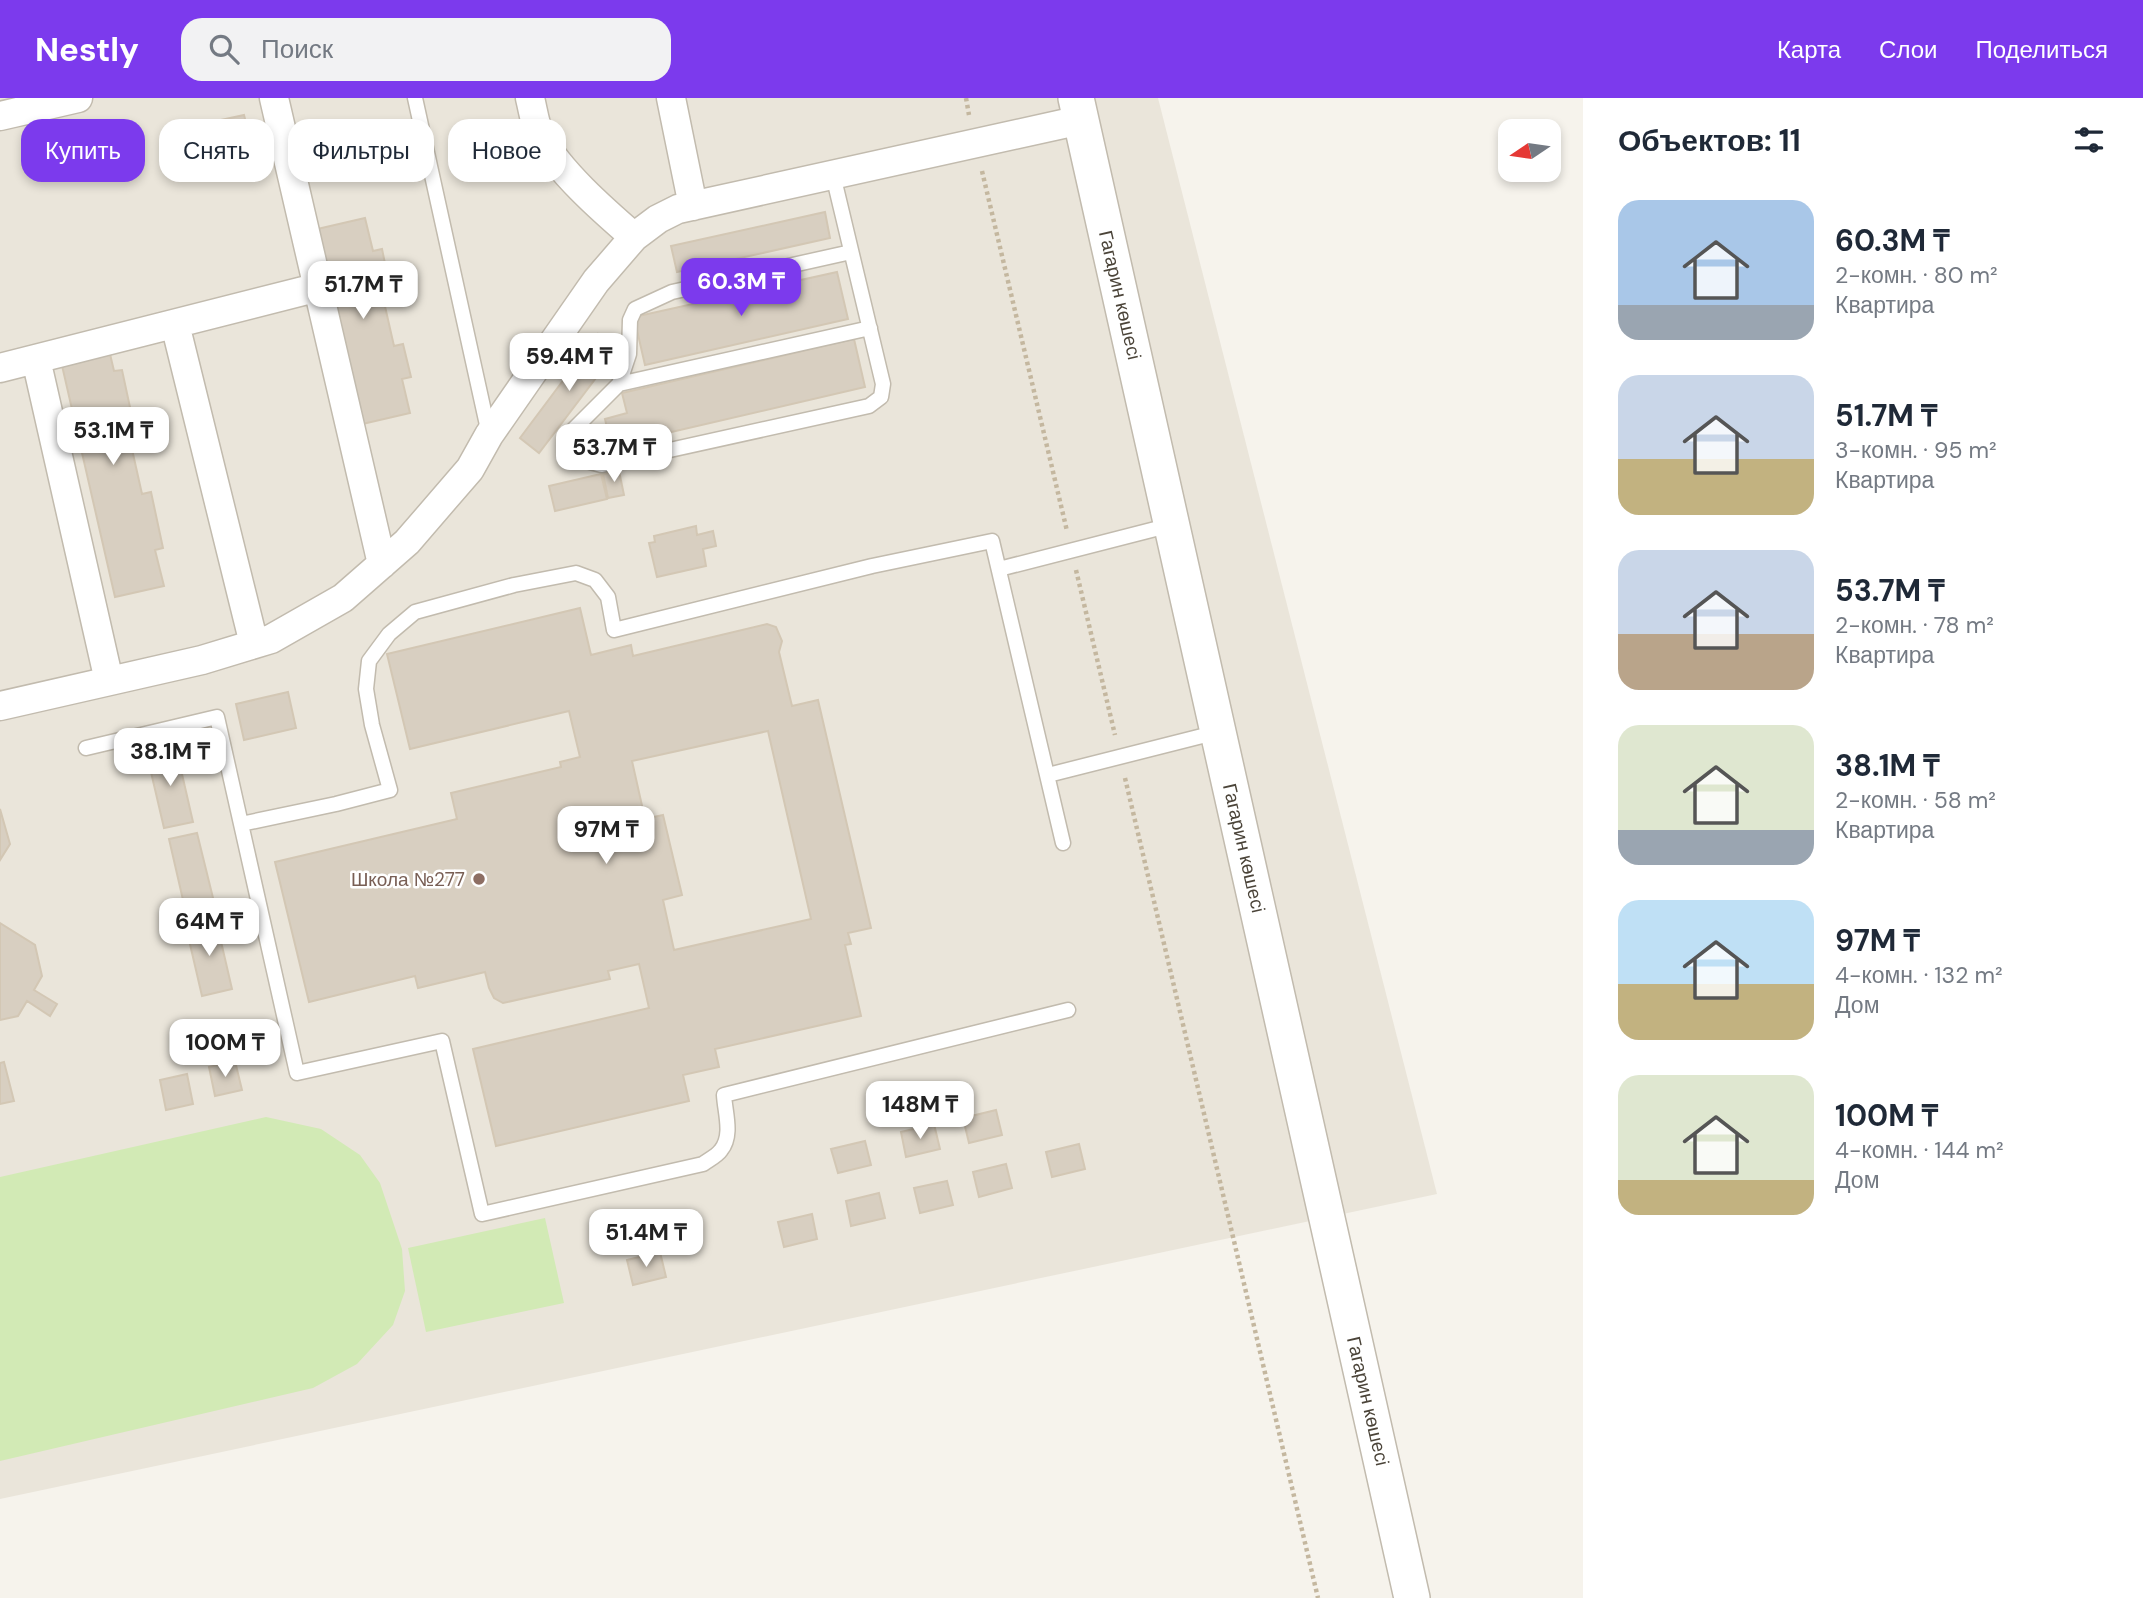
<!DOCTYPE html>
<html lang="ru">
<meta charset="utf-8">
<style>
:root{--surface:#fff;--page:#f2f2f3;--text:#1f2937;--muted:#747a83;--accent:#7c3aed}
body{margin:0;font-family:"DM Sans",sans-serif;background:var(--page);color:var(--text);height:100vh;display:flex;flex-direction:column;font-size:26px;white-space:nowrap}
*{box-sizing:border-box;margin:0}
p{font-size:23px;color:var(--muted)}
.icon{flex:none;width:38px;height:38px;fill:none;stroke:currentColor;stroke-width:2;stroke-linecap:round;stroke-linejoin:round}
.map{position:relative;flex:1;overflow:hidden}
.sheet{display:flex;flex-direction:column;background:var(--surface);width:560px}
.sheet>*{flex:none}
.top-card{position:absolute;left:21px;top:21px;width:665px;height:63px;display:flex;gap:14px}
.needle{width:46px;rotate:257deg}
.buttons{position:absolute;left:1498px;top:21px;display:grid;gap:14px}
.buttons a{display:grid;place-items:center;width:63px;height:63px;border-radius:14px;background:var(--surface);box-shadow:0 4px 10px #0003;font-size:35px}
.price{position:absolute;translate:-50% -60px;padding:0 16px;border-radius:14px;background:#fff;color:#222;font-size:23px;line-height:46px;filter:drop-shadow(0 2px 4px #0008)}
.price::after{content:'';position:absolute;left:50%;top:42px;width:21px;height:16px;margin-left:-10px;background:inherit;clip-path:polygon(0 0,100% 0,50% 100%)}
.price.on{background:var(--accent);color:#fff}
ul{padding:0;list-style:none}
li{display:flex;align-items:center;gap:21px;height:175px;padding:0 35px}
li span{display:grid;place-items:center;flex:none;width:196px;height:140px;border-radius:21px;color:#555}
li>.icon{margin-inline-start:auto}
span .icon{width:84px;height:84px;fill:#fffc;stroke-width:1}
li b{font-size:30px}
h2{display:flex;justify-content:space-between;align-items:center;height:84px;padding:0 35px;font-size:30px}
.chip{padding:0 24px;border-radius:21px;background:var(--surface);box-shadow:0 4px 10px #0003;font-size:24px;line-height:63px}
.chip.on{background:var(--accent);color:#fff}
header{display:flex;align-items:center;gap:42px;box-sizing:border-box;height:98px;padding:0 35px;background:var(--accent);color:#fff}
header strong{font-size:33px}
nav{display:flex;gap:38px;margin-inline-start:auto;font-size:24px}
.search{width:490px;height:63px;background:var(--page);display:flex;align-items:center;gap:18px;box-sizing:border-box;padding:0 24px;border-radius:21px;color:var(--muted);font-size:26px}
main{display:flex;flex:1;min-height:0}
.map>svg:first-child{display:block}
</style>
<header>
<strong>Nestly</strong>
<div class="search"><svg class="icon" aria-label="search" viewBox="0 0 24 24"><circle cx="10" cy="10" r="6"/><path d="M15 15l6 6"/></svg>Поиск</div>
<nav><a>Карта</a><a>Слои</a><a>Поделиться</a></nav>
</header>
<main>
<div class="map">
<svg width="1583" height="1500" viewBox="0 0 1583 1500">
<rect width="100%" height="100%" fill="#f6f3ec"/>
<path fill="#eae5da" d="M0,0H1158L1437,1096L0,1401Z"/>
<path fill="#d2eab5" d="M266,1019L321,1031L360,1057L380,1085L402,1151L405,1193L393,1227L357,1266L313,1290L0,1363V1079Z
M545,1120L564,1205L426,1234L408,1150Z"/>
<path fill="#d8cfc1" stroke="#d3c7b4" stroke-width="2" fill-rule="evenodd" d="M244,17L250,41L209,51L205,31L212,24Z
M825,114L830,140L677,174L671,148Z
M365,120L373,153L382,151L388,180L379,182L394,248L403,246L411,279L402,281L410,315L358,327L313,132Z
M837,174L848,221L645,267L634,219Z
M598,236L618,251L539,355L520,340Z
M106,239L114,273L122,272L134,328L127,329L142,396L151,394L163,450L155,452L164,488L115,499L58,250Z
M854,241L865,289L611,348L605,321L627,315L622,295Z
M619,373L624,397L608,400L603,376Z
M601,376L607,401L555,413L549,388Z
M696,428L697,437L713,433L716,448L703,451L706,468L657,479L649,445L655,444L654,438Z
M580,510L591,557L631,547L633,558L767,526L776,529L782,543L779,554L792,608L818,602L871,830L848,835L851,846L845,847L861,918L715,951L719,969L683,977L689,1003L496,1048L473,951L649,910L639,866L608,873L610,881L503,905L494,900L489,890L485,874L418,890L415,878L309,904L275,764L457,721L451,695L561,669L560,664L580,659L569,613L410,651L387,556ZM768,633L811,821L674,852L663,802L682,797L663,717L645,721L632,663Z
M288,594L296,630L244,642L236,606Z
M176,650L193,724L164,730L147,657Z
M0,711L10,746L0,762Z
M197,735L215,808L186,815L169,741Z
M216,822L232,891L202,898L186,829Z
M0,825L35,847L42,878L34,892L57,906L50,918L27,903L18,918L0,922Z
M235,963L242,992L215,998L209,969Z
M4,964L14,1003L0,1006V965Z
M187,976L193,1006L166,1012L160,982Z
M996,1012L1002,1037L969,1045L963,1020Z
M934,1026L940,1051L906,1059L901,1034Z
M865,1043L871,1067L838,1075L831,1051Z
M1079,1046L1085,1071L1052,1079L1046,1054Z
M1006,1066L1012,1090L979,1099L973,1074Z
M947,1083L953,1107L920,1115L914,1090Z
M879,1095L885,1120L851,1128L846,1103Z
M812,1116L817,1141L784,1149L778,1124Z
M660,1154L666,1179L633,1187L627,1162Z"/>
<g fill="none" stroke-linecap="round" stroke-linejoin="round">
<defs>
<path id="service" d="M415,0L489,336
M833,77L883,286L881,299L869,308L602,367C585,363 565,359 566,339L619,286L629,256L630,222L635,211L672,194L851,154
M619,286L870,230
M999,471L1171,427
M86,650L217,619L241,726
M1048,677L1218,634
M1063,745L992,443L872,468L614,532L608,499L595,482L576,475L514,487L415,514L389,536L369,563L366,591L372,627L390,692L336,706L241,726L297,975L442,943L482,1116L703,1066C708,1062 717,1058 721,1052C733,1037 725,1015 724,997L1068,912"/>
<path id="minor" d="M274,0L382,466
M530,0C533,12 535,27 540,38C558,73 604,113 634,139
M671,0L693,108
M0,18L78,0
M175,226L254,546
M36,261L109,583
M0,270L319,189
M0,608L202,562L271,541L343,500L407,444L470,371L489,337L596,183L634,139L658,121L678,111L1081,22"/>
<path id="tertiary" d="M1076,0L1412,1500"/>
</defs>
<use href="#service" stroke="#c2bbae" stroke-width="17"/>
<use href="#minor" stroke="#c2bbae" stroke-width="31"/>
<use href="#tertiary" stroke="#c2bbae" stroke-width="38"/>
<path stroke="#c4b79f" stroke-width="4.5" stroke-dasharray="3.5 3.5" stroke-linecap="butt" d="M966,0L969,17
M982,73L1067,433
M1076,472L1115,637
M1125,680L1318,1500"/>
<use href="#service" stroke="#fff" stroke-width="14"/>
<use href="#minor" stroke="#fff" stroke-width="28"/>
<use href="#tertiary" stroke="#fff" stroke-width="35"/>
</g>
<circle fill="#8d6e63" stroke="#fff" stroke-width="2.5" cx="479" cy="781" r="7"/>
<g text-anchor="middle" dominant-baseline="central" stroke-width="5" stroke-linejoin="round" paint-order="stroke">
<g font-size="19" fill="#4b4439" stroke="#fff">
<text transform="translate(1120 197) rotate(77)">Гагарин көшесі</text>
<text transform="translate(1244 750) rotate(77)">Гагарин көшесі</text>
<text transform="translate(1368 1303) rotate(77)">Гагарин көшесі</text>
</g>
<g font-size="19" fill="#785e54" stroke="#fff" text-anchor="end">
<text x="465" y="781">Школа №277</text>
</g>
</g>
</svg>
<div class="buttons">
<a><svg class="needle" viewBox="-14 -14 28 28"><path d="M0-13l5 13h-10z" fill="#e53935"/><path d="M0 13l5-13h-10z" fill="#747a83"/></svg></a>
</div>
<b class="price on" style="left:741px;top:220px">60.3M ₸</b>
<b class="price" style="left:363px;top:223px">51.7M ₸</b>
<b class="price" style="left:569px;top:295px">59.4M ₸</b>
<b class="price" style="left:113px;top:369px">53.1M ₸</b>
<b class="price" style="left:614px;top:386px">53.7M ₸</b>
<b class="price" style="left:170px;top:690px">38.1M ₸</b>
<b class="price" style="left:606px;top:768px">97M ₸</b>
<b class="price" style="left:209px;top:860px">64M ₸</b>
<b class="price" style="left:225px;top:981px">100M ₸</b>
<b class="price" style="left:920px;top:1043px">148M ₸</b>
<b class="price" style="left:646px;top:1171px">51.4M ₸</b>
<div class="top-card">
<a class="chip on">Купить</a>
<a class="chip">Снять</a>
<a class="chip">Фильтры</a>
<a class="chip">Новое</a>
</div>
</div>
<section class="sheet">
<h2>Объектов: 11<svg class="icon" aria-label="filters" viewBox="0 0 24 24"><path d="M4 7h16M4 17h16"/><circle cx="9" cy="7" r="2"/><circle cx="15" cy="17" r="2"/></svg></h2>
<ul>
<li><span style="background:linear-gradient(#a9c7e8 75%,#9aa5b1 0)"><svg class="icon" aria-label="home" viewBox="0 0 24 24"><path d="M3 11l9-7 9 7M6 9v11h12V9"/></svg></span><div><b>60.3M ₸</b><p>2-комн. · 80 m²</p><p>Квартира</p></div></li>
<li><span style="background:linear-gradient(#c9d6e8 60%,#c2b280 0)"><svg class="icon" aria-label="home" viewBox="0 0 24 24"><path d="M3 11l9-7 9 7M6 9v11h12V9"/></svg></span><div><b>51.7M ₸</b><p>3-комн. · 95 m²</p><p>Квартира</p></div></li>
<li><span style="background:linear-gradient(#c9d6e8 60%,#b9a48a 0)"><svg class="icon" aria-label="home" viewBox="0 0 24 24"><path d="M3 11l9-7 9 7M6 9v11h12V9"/></svg></span><div><b>53.7M ₸</b><p>2-комн. · 78 m²</p><p>Квартира</p></div></li>
<li><span style="background:linear-gradient(#dfe7d0 75%,#9aa5b1 0)"><svg class="icon" aria-label="home" viewBox="0 0 24 24"><path d="M3 11l9-7 9 7M6 9v11h12V9"/></svg></span><div><b>38.1M ₸</b><p>2-комн. · 58 m²</p><p>Квартира</p></div></li>
<li><span style="background:linear-gradient(#bfe0f5 60%,#c2b280 0)"><svg class="icon" aria-label="home" viewBox="0 0 24 24"><path d="M3 11l9-7 9 7M6 9v11h12V9"/></svg></span><div><b>97M ₸</b><p>4-комн. · 132 m²</p><p>Дом</p></div></li>
<li><span style="background:linear-gradient(#dfe7d0 75%,#c2b280 0)"><svg class="icon" aria-label="home" viewBox="0 0 24 24"><path d="M3 11l9-7 9 7M6 9v11h12V9"/></svg></span><div><b>100M ₸</b><p>4-комн. · 144 m²</p><p>Дом</p></div></li>
</ul>
</section>
</main>
